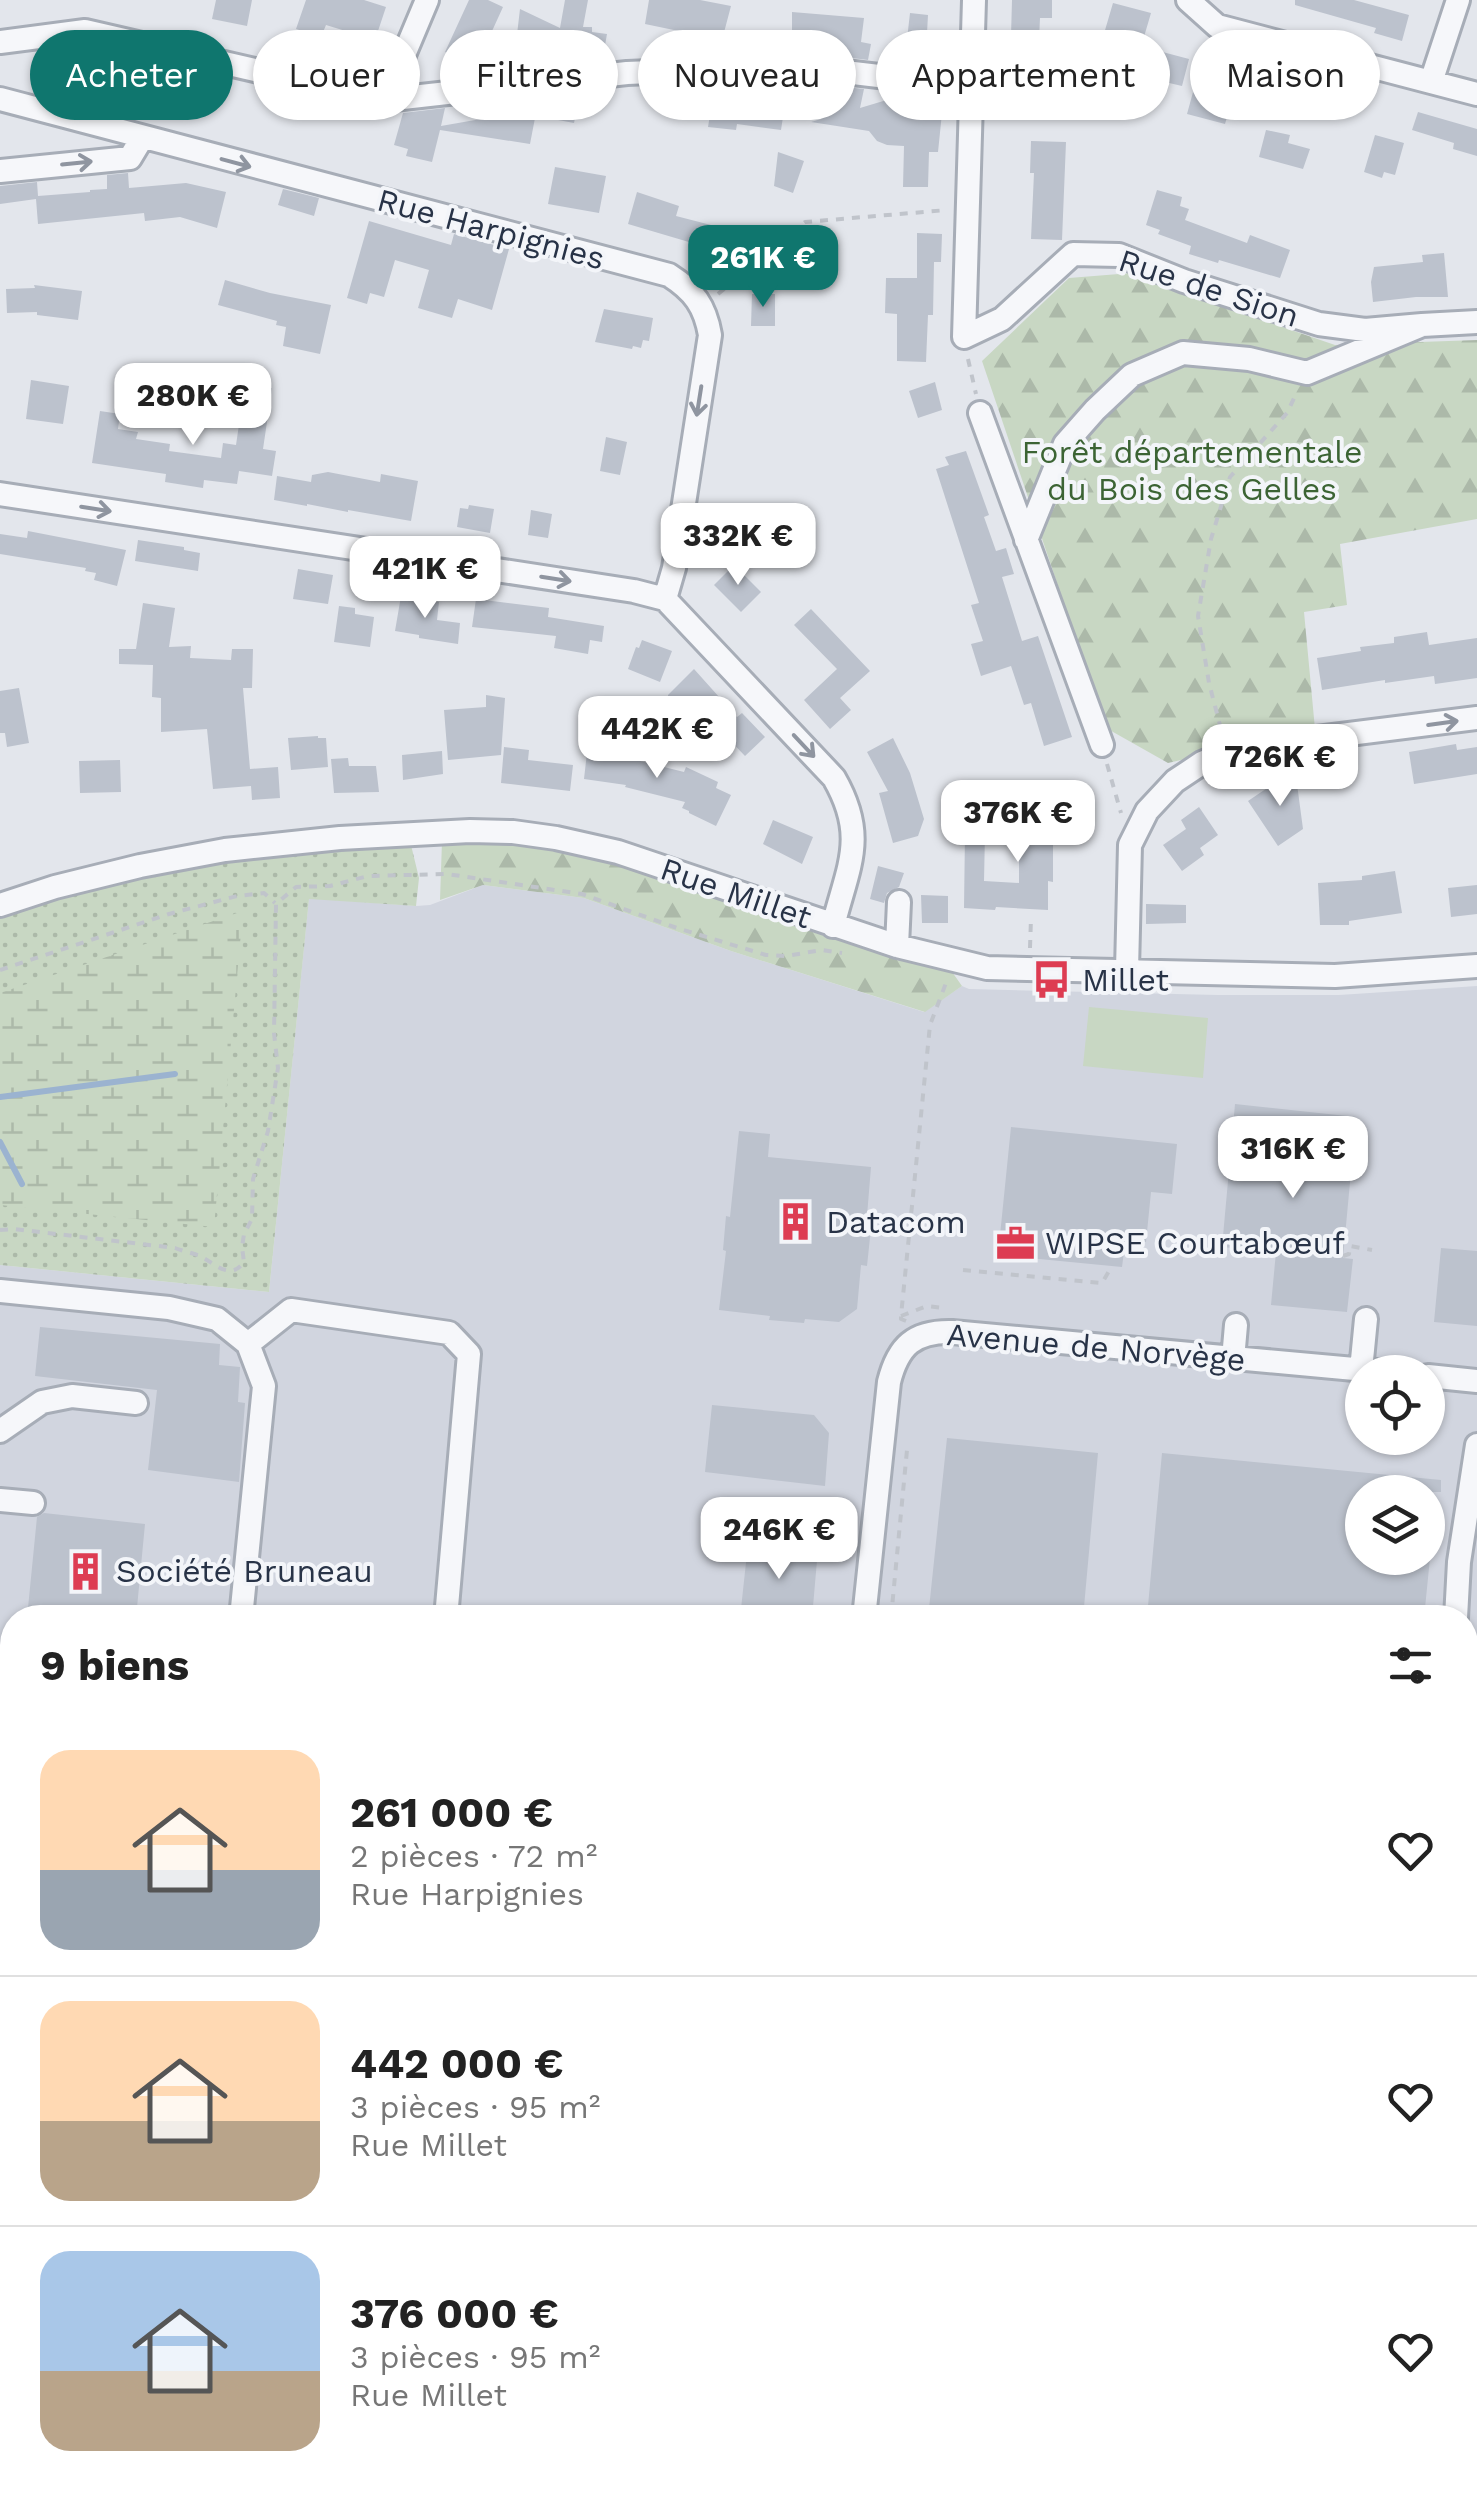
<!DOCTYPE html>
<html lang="fr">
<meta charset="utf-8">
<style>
:root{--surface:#fff;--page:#f6f6f6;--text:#222;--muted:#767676;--line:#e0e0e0;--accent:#0f766e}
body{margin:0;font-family:"Work Sans",sans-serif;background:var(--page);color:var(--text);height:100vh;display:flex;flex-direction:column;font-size:38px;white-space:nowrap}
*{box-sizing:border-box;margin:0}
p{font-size:32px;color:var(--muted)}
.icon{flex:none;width:55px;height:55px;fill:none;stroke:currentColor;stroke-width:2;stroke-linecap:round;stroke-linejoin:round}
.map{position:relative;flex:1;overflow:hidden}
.side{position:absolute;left:0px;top:1605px;width:1478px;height:890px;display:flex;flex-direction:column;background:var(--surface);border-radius:40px 40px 0 0;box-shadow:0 2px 8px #0004}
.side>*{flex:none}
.guide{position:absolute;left:30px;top:30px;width:1418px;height:90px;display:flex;gap:20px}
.buttons{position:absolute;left:1345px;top:1355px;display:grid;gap:20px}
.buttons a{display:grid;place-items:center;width:100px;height:100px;border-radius:50%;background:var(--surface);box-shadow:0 2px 8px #0004;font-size:50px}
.price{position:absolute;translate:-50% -85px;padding:0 22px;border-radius:20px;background:#fff;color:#222;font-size:32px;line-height:65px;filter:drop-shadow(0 2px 5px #0008)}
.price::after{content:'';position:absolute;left:50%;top:60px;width:30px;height:22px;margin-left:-15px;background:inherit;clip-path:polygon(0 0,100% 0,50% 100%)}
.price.selected{background:var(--accent);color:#fff}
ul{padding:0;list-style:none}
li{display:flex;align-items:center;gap:30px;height:250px;padding:0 40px}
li+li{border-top:2px solid var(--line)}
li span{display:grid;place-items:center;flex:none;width:280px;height:200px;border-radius:30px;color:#555}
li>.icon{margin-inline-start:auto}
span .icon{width:120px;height:120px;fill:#fffc;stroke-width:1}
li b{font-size:42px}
h2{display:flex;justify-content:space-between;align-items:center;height:120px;padding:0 40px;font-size:42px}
.chip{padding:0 35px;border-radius:45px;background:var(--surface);box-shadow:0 2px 8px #0004;font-size:35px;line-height:90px}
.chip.selected{background:var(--accent);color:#fff}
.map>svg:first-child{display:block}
</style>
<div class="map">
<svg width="1477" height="2495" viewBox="0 0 1477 2495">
<defs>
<pattern id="grass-dots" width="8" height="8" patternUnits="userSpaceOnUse" patternTransform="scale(2.5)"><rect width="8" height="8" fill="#c8d7c3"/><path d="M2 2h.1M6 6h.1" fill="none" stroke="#acb9a9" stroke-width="1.8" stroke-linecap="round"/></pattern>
<pattern id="forest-firs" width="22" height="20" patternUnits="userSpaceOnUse" patternTransform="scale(2.5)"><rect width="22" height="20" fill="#c8d7c3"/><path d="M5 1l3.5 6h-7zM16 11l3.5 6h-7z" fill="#acb9a9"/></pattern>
<pattern id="wetland-marsh" width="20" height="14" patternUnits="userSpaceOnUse" patternTransform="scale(2.5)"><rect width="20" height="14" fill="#c8d7c3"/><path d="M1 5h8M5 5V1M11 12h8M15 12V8" fill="none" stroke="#acb9a9"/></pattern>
</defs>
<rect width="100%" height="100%" fill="#e3e6ec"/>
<path fill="#d1d5df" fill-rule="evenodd" d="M483,885L584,898L731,951L924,1012L962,986L969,989L1218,995H1339L1477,986V2495H0V1265L269,1292L309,898L416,906L430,905ZM1362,1372H1428V1438H1362ZM1362,1492H1428V1558H1362ZM12,1618H1465V2482H12Z"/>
<path fill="url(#grass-dots)" d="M411,845L419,878L416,906L309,899L269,1292L0,1265V914L91,886L240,853Z"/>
<path fill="url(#forest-firs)" d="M1144,272L1209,302L1335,345L1477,340V519L1340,544L1347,605L1304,612L1315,729L1168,763L1106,728L982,361L1069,278Z
M502,839L562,845L950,969L962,986L925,1012L731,951L584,898L483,885L440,900L442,841Z"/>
<path fill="url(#wetland-marsh)" d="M243,911L214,1227L0,1205V993Z"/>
<path fill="#c8d7c3" d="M1089,1007L1208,1018L1203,1078L1083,1066Z"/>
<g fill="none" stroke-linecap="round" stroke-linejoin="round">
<path stroke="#9bb3d0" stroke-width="6" d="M0,1097L175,1074
M0,1142L22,1184"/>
</g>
<path fill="#bcc2cd" d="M216,0H252L247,26L212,19Z
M306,0H364L386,7L375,40L326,25L321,37L296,29Z
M469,0H488L503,7L477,64L445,52Z
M565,0H588L583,27H592V32L607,34L604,51L593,49L592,56L587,55L586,62L544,56L514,60L520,9L560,28Z
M649,0H700L731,6L722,40L645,24Z
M1012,0H1052V18H1040L1036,105H1010L1007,72H1010Z
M1295,0H1354L1409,15L1402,41L1374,33L1376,28L1295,5Z
M1113,3L1151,13L1141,47L1103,37Z
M792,12L864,18L861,42L871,44L868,60L829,55L830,48L819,46L820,39L792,40Z
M910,13L928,15L927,33L940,34L937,60L905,57Z
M1155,50L1189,59L1182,86L1148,78Z
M1198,74L1236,85L1225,124L1187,114Z
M826,85L864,89L860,108L890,99L907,105L912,112L942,113L938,152H929L928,187H903L904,146L887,145L877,141L869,131L811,122L821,119Z
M759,88L787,91L781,130L737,124L736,130L708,127L714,90L758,97Z
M580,93L574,123L521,113L523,100Z
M445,108L441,126L498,116V112L535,118L530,144L440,130L432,162L406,156L408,149L394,145L403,113Z
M1418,112L1477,129V156L1453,149L1454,143L1412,130Z
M1266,130L1290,135L1288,143L1310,149L1303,169L1259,157Z
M1375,135L1404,143L1395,175L1384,172L1382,178L1364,172Z
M1031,141L1066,142L1062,240L1031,239L1034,173H1030Z
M778,152L804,161L793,193L774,186Z
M555,167L606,176L599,213L548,204Z
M128,173L129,188L186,183L226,192L217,228L180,217L145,221L144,213L38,224L36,199L0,204V186L37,182L38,196L90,192V190L107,189V175Z
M283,189L319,198L314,216L278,205Z
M1157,190L1182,197L1180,206L1189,209L1185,220L1247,243L1250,235L1290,250L1280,278L1219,260L1218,263L1189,254L1191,246L1158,234L1160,230L1146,225Z
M637,192L679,206L676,216L742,233L734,260L697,252L699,245L628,224Z
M369,221L451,245L454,234L509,249L492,310L458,299L452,318L418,308L429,270L395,260L384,297L370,293L367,304L347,298Z
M917,233L942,234L941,262H934L933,315H928L926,362L897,361V314L885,313L886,278H917Z
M1444,253L1448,297H1416L1373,302L1371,282L1374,267L1423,262L1422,255Z
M225,280L270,293L331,305L320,354L283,346L286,327L276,325L277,321L218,305Z
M34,285L82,291L78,320L37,315V312L7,313L6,289L35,288Z
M752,294H775V326H751Z
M604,309L653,318L649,341L643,340L641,348L633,346L632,349L595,342Z
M31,380L69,386L63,424L26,419Z
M935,382L942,410L918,418L909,391Z
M245,384L272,388L263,449L276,451L272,476L239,471L237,484L204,480L203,488L165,482L166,474L92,463L100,411L120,414L118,429L138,432L136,439L170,444L169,451L221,458L223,443L236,445Z
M606,437L627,442L620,475L600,471Z
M966,451L989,515L984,517L996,551L1006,548L1014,574L1002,577L1022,641L1038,636L1072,737L1044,746L1031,703L1024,705L1011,666L981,676L971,644L983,641L971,605L979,603L936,469L949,465L945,457Z
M328,472L380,482L381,474L418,481L411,521L348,510V512L307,504V506L274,500L277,476L311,482L312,475Z
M469,505L494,509L490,533L457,527L460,508L468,509Z
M531,510L552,514L548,538L528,535Z
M28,531L126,550L117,586L94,580L96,573L85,571L86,568L0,554V534L27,538Z
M138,540L184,547V550L200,553L198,571L135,561Z
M734,565L761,592L741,612L714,585Z
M298,569L333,575L328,604L293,599Z
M401,596L439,602L437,620L460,623L458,644L419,638V635L395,631Z
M476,599L549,608L548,617L604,626L602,642L590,640L588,654L554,648L556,636L472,627Z
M143,603L175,608L169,647L191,646L190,658L231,660L232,649H253L252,688H243L250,769L278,767L280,798L252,800L251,786L213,789L207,729L161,732V698L152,697L153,665L119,664V649H136Z
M339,606L355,608V614L374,617L370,647L334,642Z
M811,609L870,671L840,698L851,710L830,729L804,700L837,669L794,625Z
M1427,632L1429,645L1477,638V678L1435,684L1434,676L1385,683V680L1322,690L1317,658L1361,651L1360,647L1394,643V637Z
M642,640L672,651L660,682L628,669L636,647L639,648Z
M694,669L737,717L742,713L765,737L745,756L722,732L715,739L679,710L677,712L668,702V695Z
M19,688L29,743L7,747L5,733H0V691Z
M486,695L505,698L501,755L448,760L444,710L486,707Z
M318,736V738H326L328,767L291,770L288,738Z
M893,738L910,773L924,819L918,836L893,843L879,793L888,791L867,752Z
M588,744L631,749L632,759L684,772L686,767L718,782L716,788L731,795L716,826L689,813V811L682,808L685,802L625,787L626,785L584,779Z
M1456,744L1457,750L1477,747V774L1414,784L1409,752Z
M504,747L529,750L528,760L573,765L570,791L501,783Z
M442,751L443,774L403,780L402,755Z
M348,758L349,766H376L379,792L334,793L331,759Z
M120,760L121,792L80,793L79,761Z
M1295,769L1303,829L1278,846L1248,801Z
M1034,804L1074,809L1073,830L1060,829L1059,834L1053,833V882L1048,881V910L996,907L995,910L964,908L965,833H985L984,881L1019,883V828L1030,829Z
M1199,807L1218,835L1200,848L1204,855L1182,871L1163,845L1186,829L1181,820Z
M773,820L813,837L802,864L763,844Z
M878,866L904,873L899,887L887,893L884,903L870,899Z
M1395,871L1402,913L1349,921V925H1320L1318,883L1362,880V876Z
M1477,885V914L1451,917L1448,888Z
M921,895L948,896V923H922Z
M1146,904L1186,905V923L1146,924Z
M1235,1104L1356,1117L1343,1258L1353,1259L1347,1312L1271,1305L1276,1252L1222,1247Z
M1011,1127L1177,1144L1172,1194L1151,1192L1146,1242L1141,1241L1140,1253L1124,1252L1122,1267L998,1255Z
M739,1131L770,1134L768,1157L871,1167L866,1228H871L867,1266L861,1265L857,1309L839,1322L805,1319L804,1323L769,1320L770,1316L719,1310L726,1251L723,1250L726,1216L730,1217Z
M1441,1248L1477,1251V1326L1434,1322Z
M40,1327L220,1344L219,1365L240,1367L238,1402L245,1403L239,1482L148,1470L157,1390L35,1376Z
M712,1405L814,1415L829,1433L825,1486L705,1472Z
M947,1438L1098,1453L1083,1618H928Z
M1162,1453L1441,1480V1492H1362V1558H1430L1424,1618L1147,1617Z
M44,1513L145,1524L136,1618H27L37,1517Z
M748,1544L818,1549L812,1618H740Z"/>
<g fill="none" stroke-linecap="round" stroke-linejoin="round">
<defs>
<path id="minor" d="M974,0L964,337L1002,319L1073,254L1119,255L1184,281L1319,324L1365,330L1422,325
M1188,0L1217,26L1477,94
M0,42L85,31L385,100L627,73L794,66L972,87
M1431,82L1458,0
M0,99L669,275C694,291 705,306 710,335L674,568L665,599
M385,100L427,0
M0,171L130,158L142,138
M980,413L1102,745
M0,494L634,591L665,599
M1026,540L1065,444L1095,410L1132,375L1183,353L1249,359L1307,373L1422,325L1477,322
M665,599L834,778C868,837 848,866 833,926
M0,905L55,887L140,866L225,850L340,838L470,831L513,832L556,838L618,852L897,946L987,968L1335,976L1477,966
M897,946L899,902
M1127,970L1130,845L1147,811L1175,781L1202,763L1226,753L1309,739L1477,718
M0,1291L169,1308L217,1319L248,1344L264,1386L241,1618
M248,1344L291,1310L449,1333L469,1354L446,1618
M1233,1359L1236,1325
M1361,1370L1366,1319
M1428,1376L1477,1381
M0,1431L42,1402L72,1396L136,1403
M0,1500L33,1503
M864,1618L889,1382C898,1346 914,1331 952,1332L1387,1372
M1456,1618L1459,1562L1477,1445
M1465,1679L1473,1690H1465
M1465,1912L1477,1903
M0,2306L12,2310
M0,2371L12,2372
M0,2422L12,2423
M1465,2458L1477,2449
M1320,2482L1329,2495
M163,2495L164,2482
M1414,2495L1431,2482"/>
</defs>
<use href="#minor" stroke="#a7adb7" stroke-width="28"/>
<path stroke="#c0c4cb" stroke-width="4" stroke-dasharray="8 8" stroke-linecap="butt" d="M718,294L805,222L947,210
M968,359L976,394
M1221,729L1209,683L1198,616L1211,539L1230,477L1287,413L1296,394
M1107,764L1121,813
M1030,948L1031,918
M0,970L169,914L237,896L264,893L275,903
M0,1230L14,1229L175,1248C183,1251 192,1253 200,1256C216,1264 230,1281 244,1262L242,1247L244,1234L252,1219L253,1179L268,1131L278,1068L274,1033L276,904L296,887L330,886L368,876L447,874L582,894L677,928L766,955L786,956L822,950L842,953
M1343,1256L1349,1254L1350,1246L1372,1250
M963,1270L1102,1283L1112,1266
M901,1316L927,1306L944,1308
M906,1321L901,1319V1316L930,1025L946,983
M891,1618L907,1450
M706,2482L713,2495"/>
<use href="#minor" stroke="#f6f7fa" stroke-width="22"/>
</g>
<defs><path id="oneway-shaft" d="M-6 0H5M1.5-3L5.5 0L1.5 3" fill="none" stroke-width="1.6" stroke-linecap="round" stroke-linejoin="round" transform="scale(2.5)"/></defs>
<g stroke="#8f95a0">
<use href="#oneway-shaft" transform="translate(77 163) rotate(-6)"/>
<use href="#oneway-shaft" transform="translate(236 163) rotate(15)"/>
<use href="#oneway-shaft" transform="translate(699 401) rotate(99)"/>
<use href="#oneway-shaft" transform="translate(96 509) rotate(9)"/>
<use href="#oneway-shaft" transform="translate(556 579) rotate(9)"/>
<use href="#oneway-shaft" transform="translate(1443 723) rotate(-8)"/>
<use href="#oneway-shaft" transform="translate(804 746) rotate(47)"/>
</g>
<defs>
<symbol id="bus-bare" viewBox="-9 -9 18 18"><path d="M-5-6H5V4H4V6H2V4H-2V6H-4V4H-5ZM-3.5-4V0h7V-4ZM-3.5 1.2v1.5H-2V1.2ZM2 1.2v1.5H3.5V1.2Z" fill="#dd3c52" stroke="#f3f5f9" stroke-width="2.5" paint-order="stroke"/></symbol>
<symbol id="building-bare" viewBox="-9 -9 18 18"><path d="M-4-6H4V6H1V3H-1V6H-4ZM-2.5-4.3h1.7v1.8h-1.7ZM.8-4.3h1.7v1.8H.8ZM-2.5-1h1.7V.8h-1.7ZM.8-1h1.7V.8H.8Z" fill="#dd3c52" stroke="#f3f5f9" stroke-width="2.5" paint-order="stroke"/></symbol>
<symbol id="office-bare" viewBox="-9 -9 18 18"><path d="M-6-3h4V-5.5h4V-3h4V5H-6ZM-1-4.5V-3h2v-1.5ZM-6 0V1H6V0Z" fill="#dd3c52" stroke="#f3f5f9" stroke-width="2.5" paint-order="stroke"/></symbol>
</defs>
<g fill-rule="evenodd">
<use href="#bus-bare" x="1024" y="952" width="55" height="55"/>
<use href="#building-bare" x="768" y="1194" width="55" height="55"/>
<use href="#office-bare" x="988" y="1216" width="55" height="55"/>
<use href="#building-bare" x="58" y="1544" width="55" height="55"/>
</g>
<g text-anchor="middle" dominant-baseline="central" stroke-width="8" stroke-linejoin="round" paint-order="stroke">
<g font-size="32" fill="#283347" stroke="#f3f5f9">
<text transform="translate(491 229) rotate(15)">Rue Harpignies</text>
<text transform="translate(1209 288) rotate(18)">Rue de Sion</text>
<text transform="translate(736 893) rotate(19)">Rue Millet</text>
<text transform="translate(1096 1347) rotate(5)">Avenue de Norvège</text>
</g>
<g font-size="32" fill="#3c6434" stroke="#f3f5f9">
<text x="1192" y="452">Forêt départementale<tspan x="1192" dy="37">du Bois des Gelles</tspan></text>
</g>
<g font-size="32" fill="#283347" stroke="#f3f5f9" text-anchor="start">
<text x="1082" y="980">Millet</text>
<text x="826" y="1222">Datacom</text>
<text x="1045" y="1243">WIPSE Courtabœuf</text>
<text x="116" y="1571">Société Bruneau</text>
</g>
</g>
</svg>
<div class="buttons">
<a><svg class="icon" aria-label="locate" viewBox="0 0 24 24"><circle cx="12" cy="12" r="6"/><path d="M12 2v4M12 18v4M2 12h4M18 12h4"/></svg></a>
<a><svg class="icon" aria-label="layers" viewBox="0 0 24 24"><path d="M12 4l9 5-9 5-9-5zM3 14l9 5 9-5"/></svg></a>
</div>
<b class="price selected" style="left:763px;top:310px">261K €</b>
<b class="price" style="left:193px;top:448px">280K €</b>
<b class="price" style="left:738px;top:588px">332K €</b>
<b class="price" style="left:425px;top:621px">421K €</b>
<b class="price" style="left:657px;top:781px">442K €</b>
<b class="price" style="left:1280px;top:809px">726K €</b>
<b class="price" style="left:1018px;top:865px">376K €</b>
<b class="price" style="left:1293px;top:1201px">316K €</b>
<b class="price" style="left:779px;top:1582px">246K €</b>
<div class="guide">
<a class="chip selected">Acheter</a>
<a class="chip">Louer</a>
<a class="chip">Filtres</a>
<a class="chip">Nouveau</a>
<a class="chip">Appartement</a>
<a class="chip">Maison</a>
</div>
<section class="side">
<h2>9 biens<svg class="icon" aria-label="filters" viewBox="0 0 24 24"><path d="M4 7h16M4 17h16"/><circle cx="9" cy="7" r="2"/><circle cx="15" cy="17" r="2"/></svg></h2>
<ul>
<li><span style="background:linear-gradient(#ffd9b3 60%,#9aa5b1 0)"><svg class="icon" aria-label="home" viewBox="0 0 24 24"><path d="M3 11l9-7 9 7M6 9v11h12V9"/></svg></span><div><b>261 000 €</b><p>2 pièces · 72 m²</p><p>Rue Harpignies</p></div><svg class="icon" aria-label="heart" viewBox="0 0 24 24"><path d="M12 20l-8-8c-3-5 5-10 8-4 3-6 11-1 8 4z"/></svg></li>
<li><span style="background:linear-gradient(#ffd9b3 60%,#b9a48a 0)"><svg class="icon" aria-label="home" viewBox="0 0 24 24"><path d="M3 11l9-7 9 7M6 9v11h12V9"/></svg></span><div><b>442 000 €</b><p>3 pièces · 95 m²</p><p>Rue Millet</p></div><svg class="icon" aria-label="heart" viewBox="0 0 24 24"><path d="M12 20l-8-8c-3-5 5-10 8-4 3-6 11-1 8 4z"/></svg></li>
<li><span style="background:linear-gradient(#a9c7e8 60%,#b9a48a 0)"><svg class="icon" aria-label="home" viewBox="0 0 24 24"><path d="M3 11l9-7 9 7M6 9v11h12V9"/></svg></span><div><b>376 000 €</b><p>3 pièces · 95 m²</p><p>Rue Millet</p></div><svg class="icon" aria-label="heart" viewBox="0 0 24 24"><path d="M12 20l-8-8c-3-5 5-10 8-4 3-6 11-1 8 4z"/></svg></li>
</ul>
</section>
</div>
